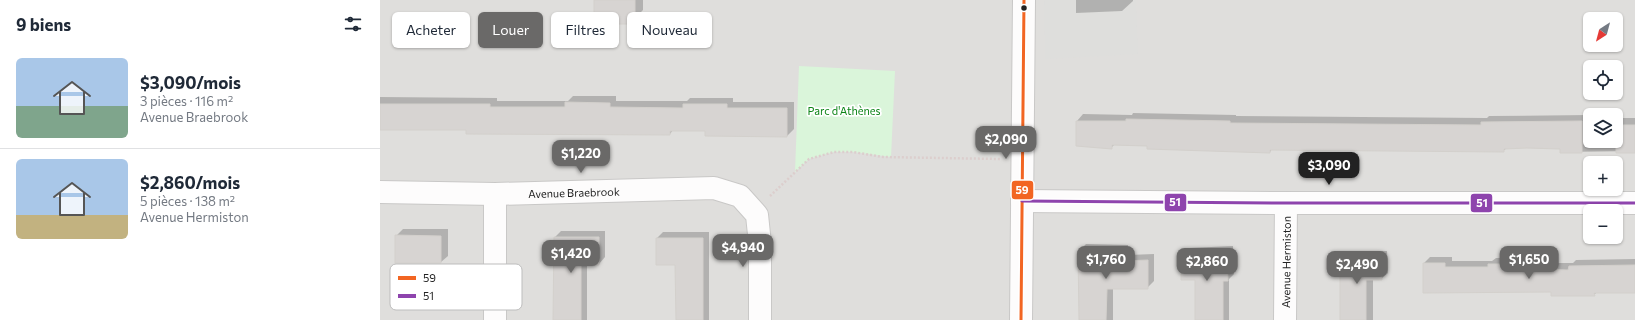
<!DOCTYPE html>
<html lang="fr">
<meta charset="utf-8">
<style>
:root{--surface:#fff;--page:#f6f6f7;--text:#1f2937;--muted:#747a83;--line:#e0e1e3;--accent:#6a6968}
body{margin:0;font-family:Commissioner,sans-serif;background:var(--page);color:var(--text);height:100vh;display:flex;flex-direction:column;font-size:15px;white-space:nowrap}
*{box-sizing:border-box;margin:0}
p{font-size:13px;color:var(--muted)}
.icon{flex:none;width:22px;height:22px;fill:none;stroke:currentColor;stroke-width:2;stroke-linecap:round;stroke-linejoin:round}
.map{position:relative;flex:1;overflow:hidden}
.panel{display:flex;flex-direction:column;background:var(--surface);width:380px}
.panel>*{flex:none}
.top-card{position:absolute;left:12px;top:12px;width:380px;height:36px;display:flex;gap:8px}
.needle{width:26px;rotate:216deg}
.tools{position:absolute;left:1203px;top:12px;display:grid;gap:8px}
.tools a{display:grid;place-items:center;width:40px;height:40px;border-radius:6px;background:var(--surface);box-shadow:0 1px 3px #0004;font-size:20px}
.price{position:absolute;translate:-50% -34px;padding:0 9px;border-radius:8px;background:var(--accent);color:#fff;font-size:13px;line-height:26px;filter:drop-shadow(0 1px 2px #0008)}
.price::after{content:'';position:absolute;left:50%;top:24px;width:12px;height:9px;margin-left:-6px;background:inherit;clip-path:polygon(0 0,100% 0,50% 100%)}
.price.selected{background:#222;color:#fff}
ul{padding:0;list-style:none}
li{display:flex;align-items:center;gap:12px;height:100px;padding:0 16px}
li+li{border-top:1px solid var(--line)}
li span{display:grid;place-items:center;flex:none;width:112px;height:80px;border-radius:6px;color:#555}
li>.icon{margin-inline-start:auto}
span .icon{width:48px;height:48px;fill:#fffc;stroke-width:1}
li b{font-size:17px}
h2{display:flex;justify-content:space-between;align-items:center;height:48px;padding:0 16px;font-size:17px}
.pill{padding:0 14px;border-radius:6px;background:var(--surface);box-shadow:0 1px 3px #0004;font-size:14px;line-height:36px}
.pill.selected{background:var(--accent);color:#fff}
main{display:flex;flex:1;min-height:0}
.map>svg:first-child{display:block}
</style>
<main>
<section class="panel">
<h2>9 biens<svg class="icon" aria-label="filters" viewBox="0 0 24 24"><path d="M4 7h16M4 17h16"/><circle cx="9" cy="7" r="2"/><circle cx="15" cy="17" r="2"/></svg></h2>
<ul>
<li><span style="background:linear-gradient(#a9c7e8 60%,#7fa58c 0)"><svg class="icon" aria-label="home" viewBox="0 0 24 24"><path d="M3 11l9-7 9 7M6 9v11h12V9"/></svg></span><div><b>$3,090/mois</b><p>3 pièces · 116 m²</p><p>Avenue Braebrook</p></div></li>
<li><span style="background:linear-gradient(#a9c7e8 70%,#c2b280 0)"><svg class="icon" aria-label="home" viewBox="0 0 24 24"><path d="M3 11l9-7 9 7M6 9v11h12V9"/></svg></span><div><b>$2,860/mois</b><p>5 pièces · 138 m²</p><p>Avenue Hermiston</p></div></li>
</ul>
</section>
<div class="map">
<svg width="1255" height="320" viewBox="0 0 1255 320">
<rect width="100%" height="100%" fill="#f0eeeb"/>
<path fill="#dfdedc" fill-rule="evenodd" d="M0,0H1255V320H0ZM1210,19H1236V45H1210ZM1210,67H1236V93H1210ZM1210,115H1236V141H1210ZM1210,163H1236V189H1210ZM1210,211H1236V237H1210Z"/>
<path fill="#dededc" d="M664,0H756L758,54L665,59Z"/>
<path fill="#daf5da" d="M419,66L515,71L511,157L473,152H454L429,159L415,172Z"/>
<path fill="#0003" d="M215,0H263V10L250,23L224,17Z
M696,0H753V1L742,11L696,13Z
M193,96H236V101H307L310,98H353V102H414V129L407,136L326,130H293L290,134L87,129L0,128V97L117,98V101H188Z
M753,113L856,115V116L1107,118L1109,116L1209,115L1210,141H1236V118H1255V151L1181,152V148H1127L1123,151L892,149L890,152L735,144L731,148L697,121L703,114L752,115Z
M23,229H68V256L61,262L16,236Z
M181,231H225V257L219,264H207V320H174L175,237Z
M283,232H329V320H297L296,264L277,238Z
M706,244L748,245V255L774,254V281L767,288H733V320H700L699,251Z
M853,246L854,274L849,279V320H816V279L802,254L809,248Z
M967,251H1007L1008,273L1001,279H993V320H960L961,257Z
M1050,257H1072V261H1112L1116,258L1160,257V263H1193L1196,260L1255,259V292H1217L1214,295L1172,291L1044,263Z"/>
<path fill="#d7d4d2" stroke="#d3d0cc" d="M214,0H255V18L251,19V24H223V18H214Z
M185,102L230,103V107L303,108V104H347V108H407V137L325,136V131H290V135L86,134V130H0V104H110V107H185Z
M746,119L850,121V123L1101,125V122L1202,121V153H1180V149L1147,148L1124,149V152L890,150V153L767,149V146L732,145V149L696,146V121H746Z
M1236,125H1255V153H1236Z
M15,235L61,236V263H15Z
M174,237H219V265H201V320H173Z
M276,238H323V320H296L295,265H276Z
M698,251H742V261L768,260V289H727L726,320H699Z
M847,252L848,281H843V320H815V280H801V254Z
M960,257H1001L1002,280H986V320H960Z
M1043,263H1065V267H1108V264H1153V269L1188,270L1189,266L1255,265V293H1214L1215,296H1171V292L1043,293Z"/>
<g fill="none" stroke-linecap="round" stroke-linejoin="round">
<defs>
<g id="minor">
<path id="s1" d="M0,192L115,194L334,188L360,196L377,215L380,244V320"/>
<path d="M115,194V320"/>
<path d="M642,201L906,203H1255"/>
<path d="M641,320L644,0"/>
<path id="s2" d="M905,320L906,203"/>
</g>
</defs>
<use href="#minor" stroke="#c9c8c7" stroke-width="24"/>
<path stroke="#dccecd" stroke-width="2.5" stroke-dasharray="2 2" stroke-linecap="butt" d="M390,196L429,159L454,152H473L503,157L620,159"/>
<use href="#minor" stroke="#fdfcfc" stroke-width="22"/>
<defs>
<path id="bus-1" d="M641,320L644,0"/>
<path id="bus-2" d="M642,201L906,203H1255"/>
</defs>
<use href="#bus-1" stroke="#fff" stroke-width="6"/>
<use href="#bus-2" stroke="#fff" stroke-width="6"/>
<use href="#bus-1" stroke="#f26522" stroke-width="3"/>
<use href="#bus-2" stroke="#8e44ad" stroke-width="3"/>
</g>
<circle fill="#222" stroke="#fff" stroke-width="1.5" cx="644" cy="8" r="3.5"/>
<g text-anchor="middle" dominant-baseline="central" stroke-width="3.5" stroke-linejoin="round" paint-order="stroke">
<g font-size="11" fill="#0c8416" stroke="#fff">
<text x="464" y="110">Parc d'Athènes</text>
</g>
<g font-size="11" fill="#222" stroke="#fff">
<text stroke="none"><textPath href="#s1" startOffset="194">Avenue Braebrook</textPath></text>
<text stroke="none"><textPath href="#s2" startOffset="58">Avenue Hermiston</textPath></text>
</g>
</g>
<rect x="10" y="264" width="132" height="46" rx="6" fill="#fff" stroke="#bdbdbd" stroke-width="1"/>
<rect x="18" y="276" width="18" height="4" fill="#f26522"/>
<rect x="18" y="294" width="18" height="4" fill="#8e44ad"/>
<g font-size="11" fill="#222">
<text x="43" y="282">59</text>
<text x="43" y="300">51</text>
</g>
<g stroke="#fff" stroke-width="1.5">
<rect x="631" y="180" width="23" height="20" rx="4" fill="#f26522"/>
<rect x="784" y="193" width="23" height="19" rx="4" fill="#8e44ad"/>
<rect x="1090" y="193" width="23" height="20" rx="4" fill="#8e44ad"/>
</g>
<g font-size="11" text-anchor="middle" font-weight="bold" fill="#fff">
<text x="642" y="194">59</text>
<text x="795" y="206">51</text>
<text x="1102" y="207">51</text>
</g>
</svg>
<div class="tools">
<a><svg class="needle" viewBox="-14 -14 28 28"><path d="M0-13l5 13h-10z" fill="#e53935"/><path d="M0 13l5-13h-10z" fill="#747a83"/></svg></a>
<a><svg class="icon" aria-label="locate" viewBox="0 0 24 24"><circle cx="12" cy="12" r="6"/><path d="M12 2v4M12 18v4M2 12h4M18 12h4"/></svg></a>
<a><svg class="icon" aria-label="layers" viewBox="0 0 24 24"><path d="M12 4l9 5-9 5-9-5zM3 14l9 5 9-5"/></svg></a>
<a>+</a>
<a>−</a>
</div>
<b class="price" style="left:626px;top:160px">$2,090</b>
<b class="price" style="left:201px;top:174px">$1,220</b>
<b class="price selected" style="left:949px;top:186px">$3,090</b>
<b class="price" style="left:363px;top:268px">$4,940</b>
<b class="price" style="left:191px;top:274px">$1,420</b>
<b class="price" style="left:726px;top:280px">$1,760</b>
<b class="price" style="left:1149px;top:280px">$1,650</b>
<b class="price" style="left:827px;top:282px">$2,860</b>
<b class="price" style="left:977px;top:285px">$2,490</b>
<div class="top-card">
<a class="pill">Acheter</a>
<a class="pill selected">Louer</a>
<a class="pill">Filtres</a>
<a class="pill">Nouveau</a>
</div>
</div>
</main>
